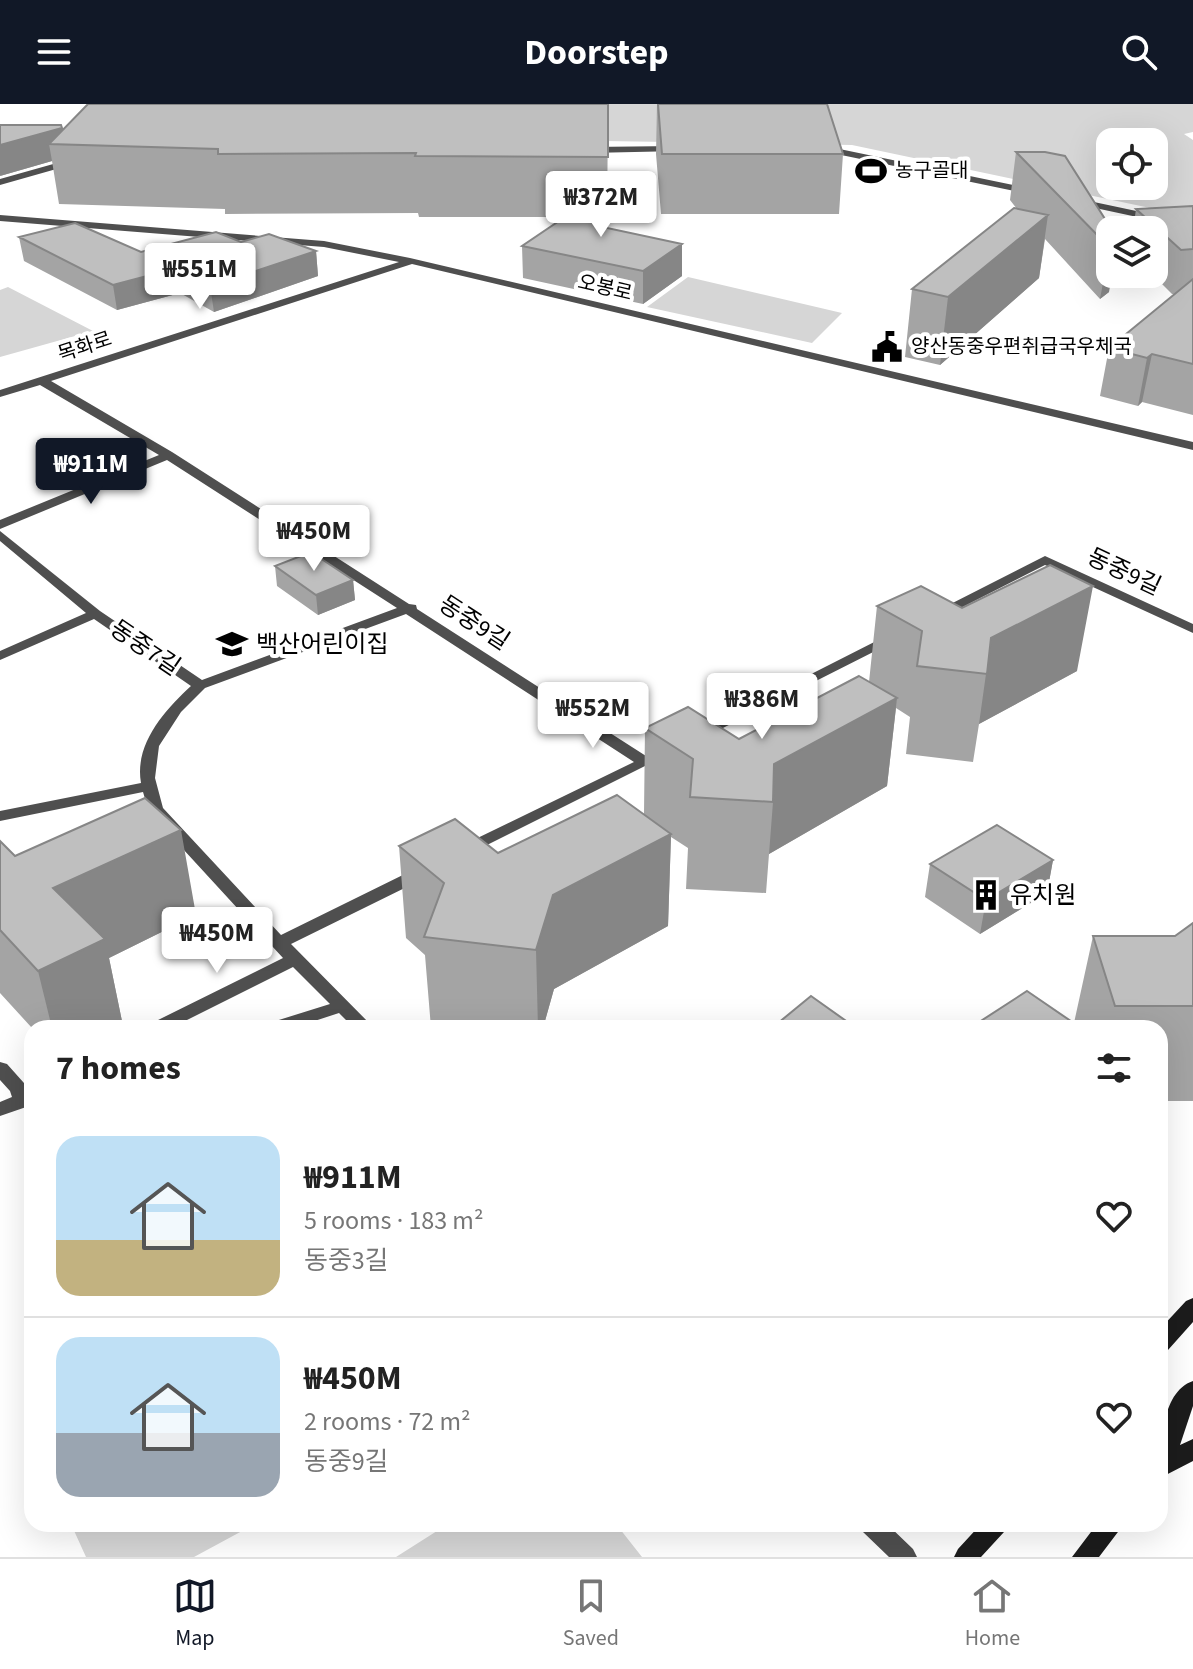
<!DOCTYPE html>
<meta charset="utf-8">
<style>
:root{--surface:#fff;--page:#f2f2f2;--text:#222;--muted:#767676;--line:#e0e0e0;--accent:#111827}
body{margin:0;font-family:"Source Sans 3","Noto Sans KR",sans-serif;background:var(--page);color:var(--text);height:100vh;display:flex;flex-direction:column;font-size:30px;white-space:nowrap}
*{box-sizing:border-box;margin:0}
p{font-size:26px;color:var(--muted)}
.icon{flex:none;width:44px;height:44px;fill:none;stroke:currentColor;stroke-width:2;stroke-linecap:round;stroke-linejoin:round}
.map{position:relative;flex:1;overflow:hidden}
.drawer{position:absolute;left:24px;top:916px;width:1144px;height:512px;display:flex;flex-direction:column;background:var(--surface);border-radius:24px;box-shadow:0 8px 32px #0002}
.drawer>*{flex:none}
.buttons{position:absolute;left:1096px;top:24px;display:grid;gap:16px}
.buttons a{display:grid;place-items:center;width:72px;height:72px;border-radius:16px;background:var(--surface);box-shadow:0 8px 32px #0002;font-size:40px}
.price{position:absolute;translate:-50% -68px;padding:0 18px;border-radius:8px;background:#fff;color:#222;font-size:26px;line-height:52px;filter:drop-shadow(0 2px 4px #0008)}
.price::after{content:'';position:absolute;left:50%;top:48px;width:24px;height:18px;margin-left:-12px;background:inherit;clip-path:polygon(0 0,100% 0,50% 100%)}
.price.on{background:var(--accent);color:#fff}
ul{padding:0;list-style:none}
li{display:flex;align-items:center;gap:24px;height:200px;padding:0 32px}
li+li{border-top:2px solid var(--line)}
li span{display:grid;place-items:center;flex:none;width:224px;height:160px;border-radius:24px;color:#555}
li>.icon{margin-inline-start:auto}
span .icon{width:96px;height:96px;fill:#fffc;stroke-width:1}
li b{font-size:34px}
h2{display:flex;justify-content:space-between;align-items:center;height:96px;padding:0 32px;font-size:34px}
header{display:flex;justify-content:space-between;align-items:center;height:104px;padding:0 32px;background:var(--accent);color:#fff;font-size:36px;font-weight:700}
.dock{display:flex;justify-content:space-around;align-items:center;height:112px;border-top:2px solid var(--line);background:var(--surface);font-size:22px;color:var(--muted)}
.dock a{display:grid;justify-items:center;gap:4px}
.dock .on{color:var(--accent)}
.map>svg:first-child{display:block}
</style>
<header><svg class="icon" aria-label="menu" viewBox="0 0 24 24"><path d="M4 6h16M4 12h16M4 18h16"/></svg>Doorstep<svg class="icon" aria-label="search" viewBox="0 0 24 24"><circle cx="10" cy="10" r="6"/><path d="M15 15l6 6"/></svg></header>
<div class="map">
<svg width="1193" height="1453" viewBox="0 0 1193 1453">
<rect width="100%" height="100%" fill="#fff"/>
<path fill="#d6d6d6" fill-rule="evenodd" d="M506,0H1193V28L1184,30L1193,36V113L852,41L470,35ZM1110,38H1154V82H1110Z
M688,173L842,209L812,239L647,203Z
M8,183L93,227L0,253V186Z
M71,1420H255L194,1453H86Z
M448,1420H616L642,1453H396Z"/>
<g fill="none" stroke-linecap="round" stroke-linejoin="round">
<path fill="#4f4f4f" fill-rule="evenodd" d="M677,42L680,43V47L589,49L585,46L589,43Z
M825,42L1033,85L1038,88L1033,91L822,47V43Z
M71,55L74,56V60L0,81V75Z
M1075,94L1193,119V125L1072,99V95Z
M0,111L324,137L410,154L1193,338V346L412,160L51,277L172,348L409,500L416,501L417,505L646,652L663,644L671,649L467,751L459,746L461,742L634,658L406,510L205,584L181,608L159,642L155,674L163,704L281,831L415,765L421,764L429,769L427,773L291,840L374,924H354L339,909L293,924H263L266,920L330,900L293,863L171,924H147L150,920L283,854L149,708L143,688L0,717V707L141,679C134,640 165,606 191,582L94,515L0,556V547L86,509L0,437V427L100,507L202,576L397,504L167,356L0,425V416L159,351L40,281L0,293V286L399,158L324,143L0,117Z
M1045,452L1193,520V529L1045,461L943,513L938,514L931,510Z
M892,529L897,530L899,533L897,536L703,634L698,635L691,631Z
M0,958L7,960L32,988V1001L0,1012V998L12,993L10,987L0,976Z
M859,1420H887L913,1445L917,1453H889L863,1428Z"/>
<path fill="#1c1c1c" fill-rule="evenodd" d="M1193,1194V1218L1168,1246L1160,1249V1225L1186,1197Z
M1193,1277V1302L1180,1341L1193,1335V1357L1160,1374C1160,1346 1160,1288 1193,1277Z
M981,1420H1008L1004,1428L981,1453H954L958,1445Z
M1097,1420H1124L1099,1453H1072Z"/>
</g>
<path fill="#a4a4a4" d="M608,0L607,124L682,172L643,200L523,174L522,142L565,113H419L418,109L225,110V105L59,100L52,57L0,72L61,21L62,26Z
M657,0H827L843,50L839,110H661L656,50Z
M1016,48L1112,126L1109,188L1100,195L1045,135L1039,174L940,261L905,253L912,185L1017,105L1010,96Z
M1193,102V311L1142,298L1138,302L1100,292L1109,244L1175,190H1172L1152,170H1154V126H1133L1136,105Z
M19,133L141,148L241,138L316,147L318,172L214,208L180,189L117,206L24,157Z
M275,462L353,476L355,496L318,511L277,482Z
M877,502L1077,567L979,620L973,658L906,650L910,613L896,604L887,682L769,750L766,789L686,785L688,744L671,733L668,822L554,885L543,924H431L425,851L406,834L399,742L498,749L644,710L645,624L739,635L869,578Z
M0,737L15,752L196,811L109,854L123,922L120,924H32L0,889Z
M1053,756L1047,789L980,830L925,793L930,760Z
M1193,819V997H1160V924H1110L1115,902L1110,924H970L1074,919L1093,832H1175Z"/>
<path fill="#868686" d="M62,24L65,41L49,40L52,57L0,72V41Z
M1048,111L1039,174L940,261L948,193Z
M682,140V172L643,200V167Z
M1110,142V170H1112L1109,188L1100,195Z
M316,147L318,172L214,208L210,182Z
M177,164L180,189L117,206L113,181Z
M1152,250L1142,298L1138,302L1147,254Z
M353,476L355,496L318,511L316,491Z
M1093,482L1077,567L979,620L991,534Z
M897,594L887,682L769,750L773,698L774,660Z
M181,726L196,811L109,854L123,922L120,924H52L38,867L53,784Z
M671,730L668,822L554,885L543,924H538L536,846L553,791Z
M1053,756L1047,789L980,830L986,796Z"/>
<path fill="#bfbfbf" stroke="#868686" stroke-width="2" d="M88,0H608V53L415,52L416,49L218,50V45L49,40Z
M658,0H827L843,50H662Z
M0,21H61L62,24L0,41Z
M1016,48H1045L1065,52L1112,126H1110V142L1109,143Z
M608,84L607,124L682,140L643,167L522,142Z
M1193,102V145L1181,146L1136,105Z
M1014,104L1048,111L948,193L912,185Z
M75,119L141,148L216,128L241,138L269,130L316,147L210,182L177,164L113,181L19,133Z
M1193,175V260L1152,250L1147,254L1109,244Z
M311,448L353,476L316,491L275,462Z
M1050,461L1093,482L991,534L987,570L917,562L922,527L877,502L921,482L962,504Z
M859,572L897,594L774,660L773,698L690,693L693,655L645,624L688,603L739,635Z
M617,691L671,730L553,791L536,846L424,833L444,779L399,742L455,715L498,749Z
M145,694L181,726L53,784L105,835L38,867L0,826V737L15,752Z
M997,721L1053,756L986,796L930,760Z
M1193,819V902H1115L1093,832H1175Z
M1027,887L1081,924H970Z
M811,892L856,924H772Z"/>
<defs>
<symbol id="stadium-bare" viewBox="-9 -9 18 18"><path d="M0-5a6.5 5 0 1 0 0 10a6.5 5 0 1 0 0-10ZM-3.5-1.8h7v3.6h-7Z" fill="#000" stroke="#fff" stroke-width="2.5" paint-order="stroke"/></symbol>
<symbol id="civic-bare" viewBox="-9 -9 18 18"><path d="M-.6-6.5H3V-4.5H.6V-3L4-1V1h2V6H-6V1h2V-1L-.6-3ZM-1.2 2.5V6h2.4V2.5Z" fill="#000" stroke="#fff" stroke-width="2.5" paint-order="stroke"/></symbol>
<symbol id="school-bare" viewBox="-9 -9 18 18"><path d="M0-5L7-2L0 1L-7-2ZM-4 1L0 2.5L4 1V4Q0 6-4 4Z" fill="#000" stroke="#fff" stroke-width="2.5" paint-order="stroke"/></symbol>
<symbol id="building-bare" viewBox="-9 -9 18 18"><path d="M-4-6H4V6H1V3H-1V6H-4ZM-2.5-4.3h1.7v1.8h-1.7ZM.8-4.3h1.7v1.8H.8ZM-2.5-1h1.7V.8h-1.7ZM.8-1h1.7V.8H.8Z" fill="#000" stroke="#fff" stroke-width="2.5" paint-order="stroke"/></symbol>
</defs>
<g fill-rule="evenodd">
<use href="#stadium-bare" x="849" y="45" width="44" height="44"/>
<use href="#civic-bare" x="865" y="221" width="44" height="44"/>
<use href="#school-bare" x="210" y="518" width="44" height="44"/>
<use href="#building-bare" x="964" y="769" width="44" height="44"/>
</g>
<g text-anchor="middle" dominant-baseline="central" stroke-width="8" stroke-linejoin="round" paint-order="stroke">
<g font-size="20" fill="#000" stroke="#fff" text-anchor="start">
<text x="895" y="67">농구골대</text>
<text x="911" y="243">양산동중우편취급국우체국</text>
</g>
<g font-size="20" fill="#000" stroke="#fff">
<text transform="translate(605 184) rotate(13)">오봉로</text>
<text transform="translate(85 243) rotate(-18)">목화로</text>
</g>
<g font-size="24" fill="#000" stroke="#fff">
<text transform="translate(1124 468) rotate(25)">동중9길</text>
<text transform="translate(474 519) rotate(33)">동중9길</text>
<text transform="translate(145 544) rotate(34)">동중7길</text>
</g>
<g font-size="24" fill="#000" stroke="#fff" text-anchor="start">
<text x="256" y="540">백산어린이집</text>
<text x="1010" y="791">유치원</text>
</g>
</g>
</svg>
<div class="buttons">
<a><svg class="icon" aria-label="locate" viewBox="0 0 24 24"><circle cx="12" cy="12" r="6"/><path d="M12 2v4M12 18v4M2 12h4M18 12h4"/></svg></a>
<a><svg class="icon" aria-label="layers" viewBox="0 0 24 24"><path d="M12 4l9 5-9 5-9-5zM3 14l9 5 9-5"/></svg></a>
</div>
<b class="price" style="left:601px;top:135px">₩372M</b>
<b class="price" style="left:200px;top:207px">₩551M</b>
<b class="price on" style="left:91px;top:402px">₩911M</b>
<b class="price" style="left:314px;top:469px">₩450M</b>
<b class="price" style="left:762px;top:637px">₩386M</b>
<b class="price" style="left:593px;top:646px">₩552M</b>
<b class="price" style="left:217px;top:871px">₩450M</b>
<section class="drawer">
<h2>7 homes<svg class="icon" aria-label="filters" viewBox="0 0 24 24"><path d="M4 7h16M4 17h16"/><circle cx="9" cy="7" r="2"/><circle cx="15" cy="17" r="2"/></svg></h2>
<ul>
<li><span style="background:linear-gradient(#bfe0f5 65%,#c2b280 0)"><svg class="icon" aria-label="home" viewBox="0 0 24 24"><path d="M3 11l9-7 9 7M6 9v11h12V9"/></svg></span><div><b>₩911M</b><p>5 rooms · 183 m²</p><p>동중3길</p></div><svg class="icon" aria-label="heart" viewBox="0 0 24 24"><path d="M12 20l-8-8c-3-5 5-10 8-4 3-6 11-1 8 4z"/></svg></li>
<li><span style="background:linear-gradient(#bfe0f5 60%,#9aa5b1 0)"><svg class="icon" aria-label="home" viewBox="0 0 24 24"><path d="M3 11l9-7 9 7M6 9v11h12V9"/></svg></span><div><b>₩450M</b><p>2 rooms · 72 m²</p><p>동중9길</p></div><svg class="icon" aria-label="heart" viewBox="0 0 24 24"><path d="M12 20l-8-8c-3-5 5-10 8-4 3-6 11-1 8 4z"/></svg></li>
</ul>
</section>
</div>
<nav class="dock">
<a class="on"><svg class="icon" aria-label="map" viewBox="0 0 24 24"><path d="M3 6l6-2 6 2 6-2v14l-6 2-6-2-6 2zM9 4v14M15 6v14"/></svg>Map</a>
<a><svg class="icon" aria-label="saved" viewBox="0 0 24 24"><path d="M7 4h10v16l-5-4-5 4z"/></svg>Saved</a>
<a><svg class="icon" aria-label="home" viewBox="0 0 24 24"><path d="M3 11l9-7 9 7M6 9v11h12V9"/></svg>Home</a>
</nav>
